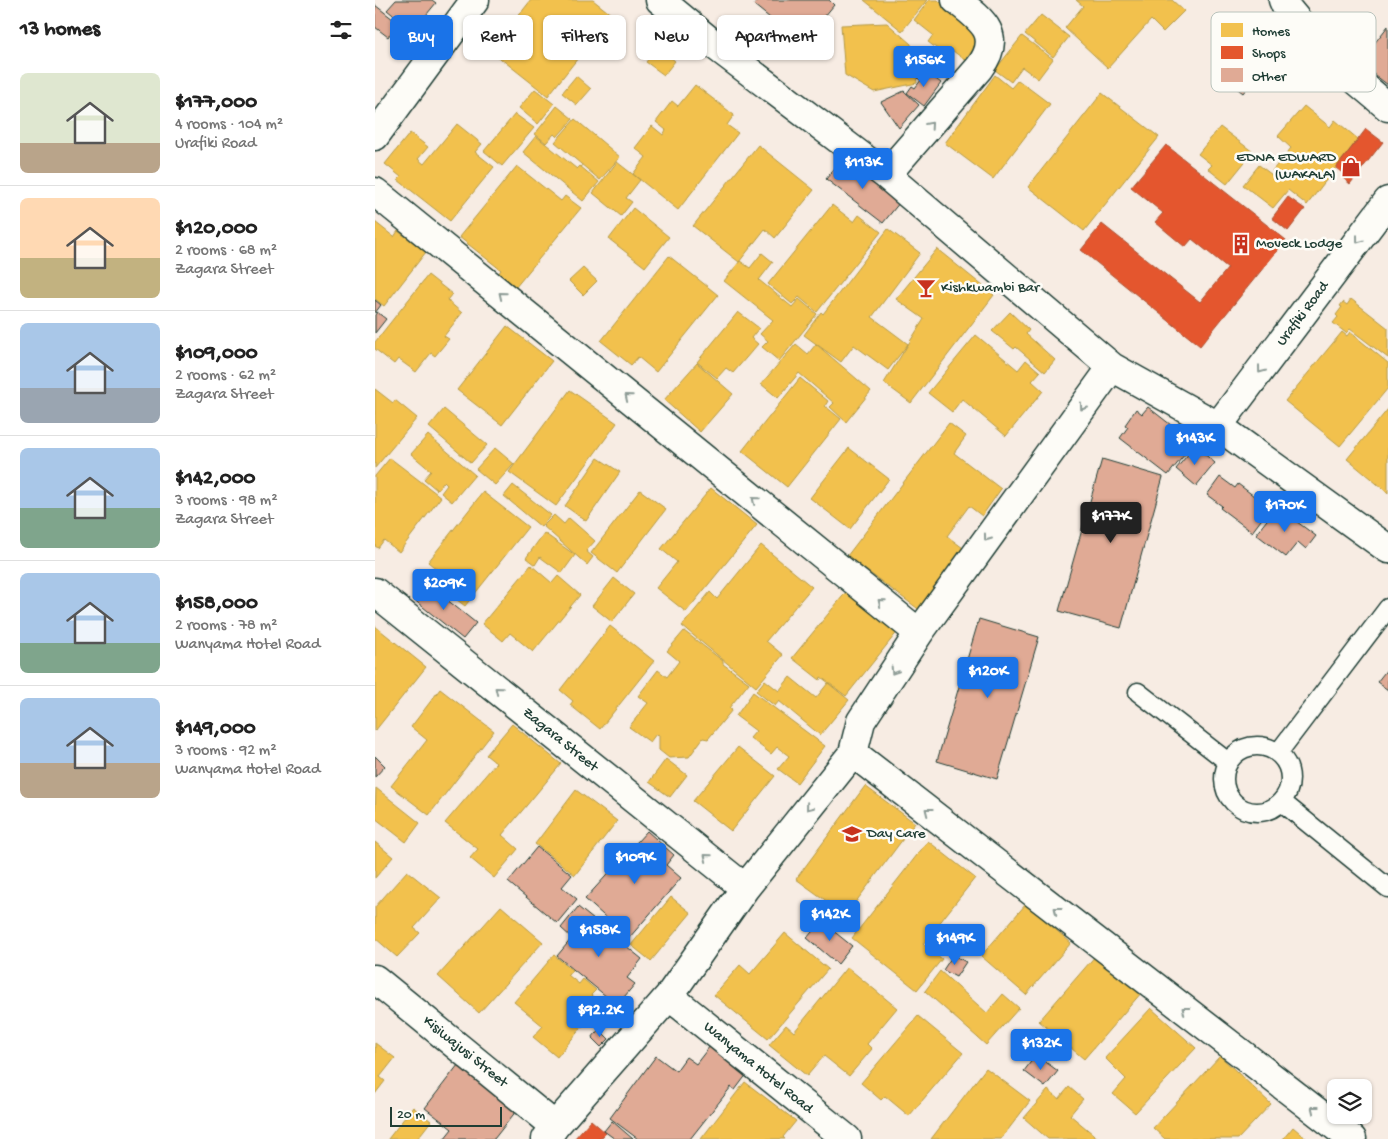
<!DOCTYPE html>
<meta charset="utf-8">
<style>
:root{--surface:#fff;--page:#f2f2f2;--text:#222;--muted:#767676;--line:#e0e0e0;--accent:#1a73e8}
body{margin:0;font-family:"Gochi Hand",sans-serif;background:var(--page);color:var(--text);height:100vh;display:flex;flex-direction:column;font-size:19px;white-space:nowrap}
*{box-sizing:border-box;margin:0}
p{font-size:16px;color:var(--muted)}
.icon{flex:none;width:28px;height:28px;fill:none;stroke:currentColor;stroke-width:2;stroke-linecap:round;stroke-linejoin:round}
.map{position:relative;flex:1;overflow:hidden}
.sheet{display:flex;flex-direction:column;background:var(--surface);width:375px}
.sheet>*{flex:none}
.guide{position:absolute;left:15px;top:15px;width:475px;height:45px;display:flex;gap:10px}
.controls{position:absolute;left:952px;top:1079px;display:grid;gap:10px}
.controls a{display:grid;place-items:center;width:45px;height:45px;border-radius:8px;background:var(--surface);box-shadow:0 1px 4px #0004;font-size:25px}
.scale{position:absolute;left:15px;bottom:12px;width:112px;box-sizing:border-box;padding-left:5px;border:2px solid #1f3d34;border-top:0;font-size:14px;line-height:18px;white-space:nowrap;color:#1f3d34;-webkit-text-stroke:4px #fdfcf7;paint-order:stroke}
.price{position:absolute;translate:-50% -42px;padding:0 11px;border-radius:5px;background:var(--accent);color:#fff;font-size:16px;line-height:32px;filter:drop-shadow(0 1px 2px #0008)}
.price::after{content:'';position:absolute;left:50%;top:30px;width:15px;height:11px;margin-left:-8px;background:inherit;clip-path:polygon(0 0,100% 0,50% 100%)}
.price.selected{background:#222;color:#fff}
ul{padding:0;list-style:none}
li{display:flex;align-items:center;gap:15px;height:125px;padding:0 20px}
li+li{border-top:1px solid var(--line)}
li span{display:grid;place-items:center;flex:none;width:140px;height:100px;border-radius:8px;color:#555}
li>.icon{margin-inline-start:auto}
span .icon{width:60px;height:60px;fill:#fffc;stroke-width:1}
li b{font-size:21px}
h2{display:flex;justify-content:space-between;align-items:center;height:60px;padding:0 20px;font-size:21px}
.pill{padding:0 18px;border-radius:8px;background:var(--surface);box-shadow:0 1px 4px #0004;font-size:18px;line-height:45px}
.pill.selected{background:var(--accent);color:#fff}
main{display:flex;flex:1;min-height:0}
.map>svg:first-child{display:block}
</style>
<main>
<section class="sheet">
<h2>13 homes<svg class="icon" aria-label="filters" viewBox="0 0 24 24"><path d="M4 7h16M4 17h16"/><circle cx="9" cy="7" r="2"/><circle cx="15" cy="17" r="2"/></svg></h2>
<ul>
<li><span style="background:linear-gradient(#dfe7d0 70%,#b9a48a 0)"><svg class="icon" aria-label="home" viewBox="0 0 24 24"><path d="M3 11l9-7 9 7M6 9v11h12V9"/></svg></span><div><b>$177,000</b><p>4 rooms · 104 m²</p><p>Urafiki Road</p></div></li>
<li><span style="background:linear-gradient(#ffd9b3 60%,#c2b280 0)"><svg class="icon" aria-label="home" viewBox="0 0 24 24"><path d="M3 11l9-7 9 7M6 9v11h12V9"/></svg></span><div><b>$120,000</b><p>2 rooms · 68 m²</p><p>Zagara Street</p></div></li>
<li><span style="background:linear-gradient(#a9c7e8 65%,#9aa5b1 0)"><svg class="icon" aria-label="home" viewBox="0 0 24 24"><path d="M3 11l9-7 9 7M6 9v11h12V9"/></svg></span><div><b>$109,000</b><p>2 rooms · 62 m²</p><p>Zagara Street</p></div></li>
<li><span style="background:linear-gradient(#a9c7e8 60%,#7fa58c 0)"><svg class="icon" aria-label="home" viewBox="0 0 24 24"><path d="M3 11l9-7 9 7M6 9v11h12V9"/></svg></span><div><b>$142,000</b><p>3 rooms · 98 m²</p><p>Zagara Street</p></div></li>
<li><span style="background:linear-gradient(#a9c7e8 70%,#7fa58c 0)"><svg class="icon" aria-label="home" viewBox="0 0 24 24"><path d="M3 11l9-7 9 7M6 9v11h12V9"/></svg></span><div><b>$158,000</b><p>2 rooms · 78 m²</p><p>Wanyama Hotel Road</p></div></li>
<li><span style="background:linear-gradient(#a9c7e8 65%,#b9a48a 0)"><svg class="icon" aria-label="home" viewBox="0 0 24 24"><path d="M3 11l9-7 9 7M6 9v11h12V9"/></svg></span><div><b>$149,000</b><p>3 rooms · 92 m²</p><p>Wanyama Hotel Road</p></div></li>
</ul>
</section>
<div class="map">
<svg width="1013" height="1139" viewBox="0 0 1013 1139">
<rect width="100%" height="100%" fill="#f7ece3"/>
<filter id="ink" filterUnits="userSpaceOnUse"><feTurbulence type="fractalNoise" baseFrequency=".02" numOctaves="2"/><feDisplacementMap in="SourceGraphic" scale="10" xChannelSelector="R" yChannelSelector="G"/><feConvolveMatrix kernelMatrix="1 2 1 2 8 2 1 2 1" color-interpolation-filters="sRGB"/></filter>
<g filter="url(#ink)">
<path fill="#f2c14e" stroke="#b39946" d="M156,0H218L237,15L173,96L116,51Z
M489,0H552L527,31Z
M554,0H563L566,3L569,0L612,28L600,42L603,44L590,60L574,48L569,54L553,42L558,35L539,20Z
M701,0H797L809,11L788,32L776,20L733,68L690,28L708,6Z
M666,15L694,37L678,57L650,34Z
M512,23L536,44L542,83L499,92L470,75L466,25Z
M647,36L678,59L663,79L647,67L636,82L620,70Z
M283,47L300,61L289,75L271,62Z
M620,75L636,88L643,80L675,104L618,179L570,143Z
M201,76L216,89L202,105L187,93Z
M320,85L359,115L352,125L363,133L303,210L258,174L271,157L260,148L277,126L288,135L291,130L281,122L297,101L303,106Z
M160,89L179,104L163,124L144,108Z
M727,93L784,137L709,231L653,187Z
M182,106L198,119L182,137L179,134L171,143L160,134Z
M929,106L955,127L960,120L983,139L932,205L913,190L898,208L868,185L884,165L897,175L899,172L897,171L916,148L903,136Z
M140,114L159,128L127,166L109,151Z
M200,119L245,157L225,180L180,142Z
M82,124L107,144L100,152L119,167L75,221L23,180L26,177L10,164L35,133L53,147L43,159L49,164Z
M845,127L878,152L852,184L833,169L837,165L823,154Z
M161,136L202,169L205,166L224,182L208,201L148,152Z
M383,145L439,190L400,238L390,229L364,262L318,226Z
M242,162L265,180L251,198L257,202L246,216L218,193Z
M142,166L186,201L190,196L206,208L140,288L123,274L126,270L84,237Z
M457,205L479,222L484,215L506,232L442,312L424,297L417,304L393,284Z
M258,208L294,237L270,267L234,239Z
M0,222L19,237L23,231L51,252L9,306L0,299Z
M513,229L545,253L497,317L533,344L513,370L479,345L466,362L429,335L446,312L448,314Z
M562,249L619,295L536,403L509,383L549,319L521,299Z
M387,253L398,262L384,280L417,307L424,299L442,314L404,361L387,347L393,341L385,334L398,320L349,281L365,261L375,268Z
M294,256L343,295L281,372L263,357L256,365L226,341Z
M208,268L222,281L208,295L194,281Z
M53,275L77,294L72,300L87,313L69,336L74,339L60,356L56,353L41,372L23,359L19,364L0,349V342Z
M976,299L1013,328V358L975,329L971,333L958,323L963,317L961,315L967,307L965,306L968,302L972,305Z
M363,312L384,328L376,338L383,344L358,373L351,368L342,378L322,362Z
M635,312L654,330L651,334L680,360L670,372L641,347L639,349L617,331Z
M132,326L177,361L127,425L82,390Z
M967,332L972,336L975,332L1013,363V388L965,446L910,401Z
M601,335L643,370L651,360L665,372L657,381L668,391L631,436L587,399L577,412L553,393Z
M421,344L433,354L441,344L496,391L471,422L455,407L459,403L424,373L403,398L386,384Z
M322,363L358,394L325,432L289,400Z
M425,378L453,401L450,406L466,419L412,487L367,451Z
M0,389L18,403L20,400L42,418L0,468Z
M195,390L242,423L181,506L134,472Z
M69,409L112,445L96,463L54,427Z
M1013,409V493L972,459Z
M574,423L591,436L579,453L626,489L607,516L594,506L572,536L592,551L546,611L472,556Z
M53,435L100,475L77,502L66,493L72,485L69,482L62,490L49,479L56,471L36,454Z
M120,448L139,464L120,485L101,469Z
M474,448L514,479L475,529L435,498Z
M15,458L66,497L24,552L9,540L3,548L0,546V476Z
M223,458L245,472L211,521L190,506Z
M138,485L176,515L166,527L129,496Z
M336,488L382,525L311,612L281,588L302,562L286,549Z
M265,490L291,509L242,573L216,553Z
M108,492L153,527L90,606L69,590L76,581L53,562Z
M179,515L189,524L194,518L220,541L211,551L218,557L212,565L168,526Z
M169,533L200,555L187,573L165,557L160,565L151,558Z
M386,545L437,587L391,641L408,655L381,687L307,626L335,592L342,599Z
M156,565L177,583L183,576L205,595L158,652L135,633L128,641L107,624Z
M239,578L259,594L237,622L217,606Z
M472,591L523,631L471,696L446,677L445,680L417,658Z
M0,626L51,667L0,731Z
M235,626L279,661L225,729L195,705L198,701L185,690Z
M309,631L348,661V664L374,683L354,708L357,710L333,739L328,738L314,757L294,758L284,750V735L281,734L275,742L254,727L273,703L263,696L283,670L292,677L304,661L292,651Z
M415,677L441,698L453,683L474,700L445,735L404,701L400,706L381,691L390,680L404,691Z
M65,689L119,731L54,815L16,786L52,740L36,727Z
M378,692L450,746L422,783L403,769L414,756L402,747L396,754L375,738L381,731L361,716Z
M137,724L186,764L127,835L143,849L119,878L95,858L103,849L70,823L121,763L111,755Z
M363,747L400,776L356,831L318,801Z
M291,759L312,775L295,797L274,782Z
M490,786L540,823L471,915L421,879Z
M1,788L45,823L31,842L0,818Z
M201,790L242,821L200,875L160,844Z
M553,841L600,878L548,944L567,959L542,990L477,938Z
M0,842L18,857L0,878Z
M32,871L66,898L39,928L45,933L22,957L0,938V907Z
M296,897L316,913L276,961L256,945Z
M651,904L696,943L651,995L606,956Z
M126,906L168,942L104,1013L63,976Z
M410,933L453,969L393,1039L339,995L365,965L375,974Z
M722,954L767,992L709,1059L664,1021Z
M179,955L197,970L193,975L204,984L208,979L221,990L216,995L226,1004L182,1057L158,1037L168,1026L139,1002Z
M472,967L522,1008L492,1044L497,1049L474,1076L449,1056L432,1076L394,1045L411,1025L419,1032Z
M565,971L612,1013L628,994L644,1008L611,1045L550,991Z
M776,1008L821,1048L760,1113L738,1094L751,1079L730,1058Z
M543,1016L588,1053L534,1116L510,1096L506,1100L486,1083Z
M0,1043L20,1058L5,1077L10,1081L0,1094Z
M845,1056L896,1104L863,1139H790L778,1128Z
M611,1068L655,1101L626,1139H556Z
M370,1082L421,1121L408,1137L410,1139H326Z
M694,1087L708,1099L695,1115L724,1139H673L649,1118L673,1090L684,1099Z
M38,1107L56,1121L42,1139H13Z
M918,1127L932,1139H908Z"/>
<path fill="#e4572e" stroke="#a94f30" d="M991,129L1008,142L975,184L968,178L970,175L961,168Z
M791,145L911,240L825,346L706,250L727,224L825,302L853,268L817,239L810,247L780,222L788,213L756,187Z
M913,197L930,209L913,231L897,218Z
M216,1120L231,1133L225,1139H199Z"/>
<path fill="#e0aa95" stroke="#1f3d34" d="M21,0H57L61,3L38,31L12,10Z
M383,0H454L459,5L427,44L379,5Z
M0,5L23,23L13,37L0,27Z
M1013,26V85L984,63Z
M549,70L566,83L549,106L532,93L537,86L540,88L546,80L542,78Z
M871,72L880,78L868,93L859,86Z
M529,91L544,105L524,128L506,102Z
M468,158L525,202L508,223L451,179Z
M0,300L6,305L0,313Z
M2,312L11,319L0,333V315Z
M773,407L819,443L793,475L745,438L753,427L750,425L761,409L767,414Z
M820,446L840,463L821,486L801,469Z
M727,459L788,477L746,628L684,611Z
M845,477L860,488L863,484L895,508L877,532L845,508L847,506L832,495Z
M902,507L941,536L931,549L923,542L911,557L881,534Z
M51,583L101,623L88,639L38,599Z
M604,619L664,637L622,779L562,761Z
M1013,668V690L1002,682Z
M0,756L10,766L0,777Z
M272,831L299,855L291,865L306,878L254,938L210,899Z
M162,847L197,875L187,887L202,899L182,923L133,882Z
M203,907L267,959L252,978L260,984L234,1015L224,1007L232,997L182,956L197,938L186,928Z
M446,921L477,946L463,964L432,938Z
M578,955L591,962L581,977L568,970Z
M224,1029L234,1039L226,1047L217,1038Z
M338,1042L375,1070L360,1090L356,1087L315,1139H263L235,1118L281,1056L301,1071L311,1057L321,1064Z
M661,1055L683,1071L670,1087L649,1071Z
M83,1065L142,1110L119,1139H69L77,1129L50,1108Z
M237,1121L258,1139H240L229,1131Z"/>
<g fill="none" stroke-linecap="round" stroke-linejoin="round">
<defs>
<path id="lane" d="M763,692L853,762
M849 779a33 33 0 1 1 66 0a33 33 0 1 1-66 0Z
M903,753L1013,608
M907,802L1013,888"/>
<path id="street" d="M285,0L342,47L511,175L737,367L843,426L1013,549
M908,0L911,7L950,54L1013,107
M0,136L100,0
M511,175L604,68C629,35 607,20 581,0
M0,192L544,633
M843,426L1013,201
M0,592L370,888
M478,753L977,1139
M0,979L180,1126
M294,996L472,1139
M171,1139L180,1126L294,996L370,888L478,753L486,721L544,633L737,367"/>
</defs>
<use href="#lane" stroke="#1f3d34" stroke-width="21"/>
<use href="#street" stroke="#1f3d34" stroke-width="31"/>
<use href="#lane" stroke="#fdfcf7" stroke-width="18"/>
<use href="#street" stroke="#fdfcf7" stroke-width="28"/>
</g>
<defs><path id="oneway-chevron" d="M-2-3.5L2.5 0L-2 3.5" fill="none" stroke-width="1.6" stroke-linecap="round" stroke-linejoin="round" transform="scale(1.25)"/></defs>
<g stroke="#8e9c96">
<use href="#oneway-chevron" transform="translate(555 125) rotate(-49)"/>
<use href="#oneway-chevron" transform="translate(984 240) rotate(127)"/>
<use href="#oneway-chevron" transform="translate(127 295) rotate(-141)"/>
<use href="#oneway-chevron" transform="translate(886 370) rotate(127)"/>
<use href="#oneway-chevron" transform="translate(253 397) rotate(-141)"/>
<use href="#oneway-chevron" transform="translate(708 407) rotate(126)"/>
<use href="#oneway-chevron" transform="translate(380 500) rotate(-141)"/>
<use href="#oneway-chevron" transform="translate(612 538) rotate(126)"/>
<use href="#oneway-chevron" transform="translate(506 602) rotate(-141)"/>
<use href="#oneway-chevron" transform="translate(519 671) rotate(123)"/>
<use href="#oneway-chevron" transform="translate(123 690) rotate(-141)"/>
<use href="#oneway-chevron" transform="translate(434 807) rotate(129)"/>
<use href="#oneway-chevron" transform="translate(553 811) rotate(-142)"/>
<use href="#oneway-chevron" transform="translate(332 857) rotate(-141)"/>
<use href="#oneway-chevron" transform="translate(682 910) rotate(-142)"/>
<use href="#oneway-chevron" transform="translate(810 1010) rotate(-142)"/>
<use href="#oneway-chevron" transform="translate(939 1109) rotate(-142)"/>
</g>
</g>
<defs>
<symbol id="shop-bare" viewBox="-9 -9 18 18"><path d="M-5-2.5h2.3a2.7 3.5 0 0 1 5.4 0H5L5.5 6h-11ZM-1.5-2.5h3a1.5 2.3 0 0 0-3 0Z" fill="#c8321e" stroke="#fdfcf7" stroke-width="2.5" paint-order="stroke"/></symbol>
<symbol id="building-bare" viewBox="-9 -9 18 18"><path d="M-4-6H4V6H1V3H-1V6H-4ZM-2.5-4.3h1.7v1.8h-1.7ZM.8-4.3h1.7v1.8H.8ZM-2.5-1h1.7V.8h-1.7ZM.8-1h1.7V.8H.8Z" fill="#c8321e" stroke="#fdfcf7" stroke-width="2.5" paint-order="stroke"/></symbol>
<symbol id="bar-bare" viewBox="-9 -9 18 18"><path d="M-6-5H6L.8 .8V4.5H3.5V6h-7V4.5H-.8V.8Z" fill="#c8321e" stroke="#fdfcf7" stroke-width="2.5" paint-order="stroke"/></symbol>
<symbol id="school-bare" viewBox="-9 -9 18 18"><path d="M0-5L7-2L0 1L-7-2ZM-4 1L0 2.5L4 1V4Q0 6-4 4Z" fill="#c8321e" stroke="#fdfcf7" stroke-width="2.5" paint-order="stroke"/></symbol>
</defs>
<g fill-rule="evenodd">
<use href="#shop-bare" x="962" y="153" width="28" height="28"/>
<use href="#building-bare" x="852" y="230" width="28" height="28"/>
<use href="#bar-bare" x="537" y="274" width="28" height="28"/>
<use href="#school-bare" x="463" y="820" width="28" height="28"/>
</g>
<g text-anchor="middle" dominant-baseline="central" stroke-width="5" stroke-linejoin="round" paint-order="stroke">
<g font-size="15" fill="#1f3d34" stroke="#fdfcf7" text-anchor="start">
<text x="961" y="158" text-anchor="end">EDNA EDWARD<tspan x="961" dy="17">(WAKALA)</tspan></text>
<text x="881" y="244">Moveck Lodge</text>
<text x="566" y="288">Kishkwambi Bar</text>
<text x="492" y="834">Day Care</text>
</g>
<g font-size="15" fill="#1f3d34" stroke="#fdfcf7">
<text transform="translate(928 314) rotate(-53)">Urafiki Road</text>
<text transform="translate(185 740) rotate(39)">Zagara Street</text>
<text transform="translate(90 1052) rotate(39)">Kisiwajusi Street</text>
<text transform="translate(383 1068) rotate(39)">Wanyama Hotel Road</text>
</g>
</g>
<rect x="836" y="12" width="165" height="80" rx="8" fill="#fdfcf7" stroke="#bac3bc" stroke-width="1"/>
<rect x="846" y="23" width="22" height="14" fill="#f2c14e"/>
<rect x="846" y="46" width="22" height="13" fill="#e4572e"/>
<rect x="846" y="68" width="22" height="14" fill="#e0aa95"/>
<g font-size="14" fill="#1f3d34">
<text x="877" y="35">Homes</text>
<text x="877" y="57">Shops</text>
<text x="877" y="80">Other</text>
</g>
</svg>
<div class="controls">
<a><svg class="icon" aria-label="layers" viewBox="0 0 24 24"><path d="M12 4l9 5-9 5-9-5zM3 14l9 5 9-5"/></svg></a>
</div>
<div class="scale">20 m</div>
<b class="price" style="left:549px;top:88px">$156K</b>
<b class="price" style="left:488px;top:190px">$113K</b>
<b class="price" style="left:820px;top:466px">$143K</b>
<b class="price" style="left:910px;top:533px">$170K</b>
<b class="price selected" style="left:736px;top:544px">$177K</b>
<b class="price" style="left:69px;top:611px">$209K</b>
<b class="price" style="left:613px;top:699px">$120K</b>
<b class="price" style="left:260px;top:885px">$109K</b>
<b class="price" style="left:455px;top:942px">$142K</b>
<b class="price" style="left:224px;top:958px">$158K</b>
<b class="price" style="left:580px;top:966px">$149K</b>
<b class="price" style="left:225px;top:1038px">$92.2K</b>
<b class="price" style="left:666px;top:1071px">$132K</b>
<div class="guide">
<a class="pill selected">Buy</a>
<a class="pill">Rent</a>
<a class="pill">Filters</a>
<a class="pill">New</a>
<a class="pill">Apartment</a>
</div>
</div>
</main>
